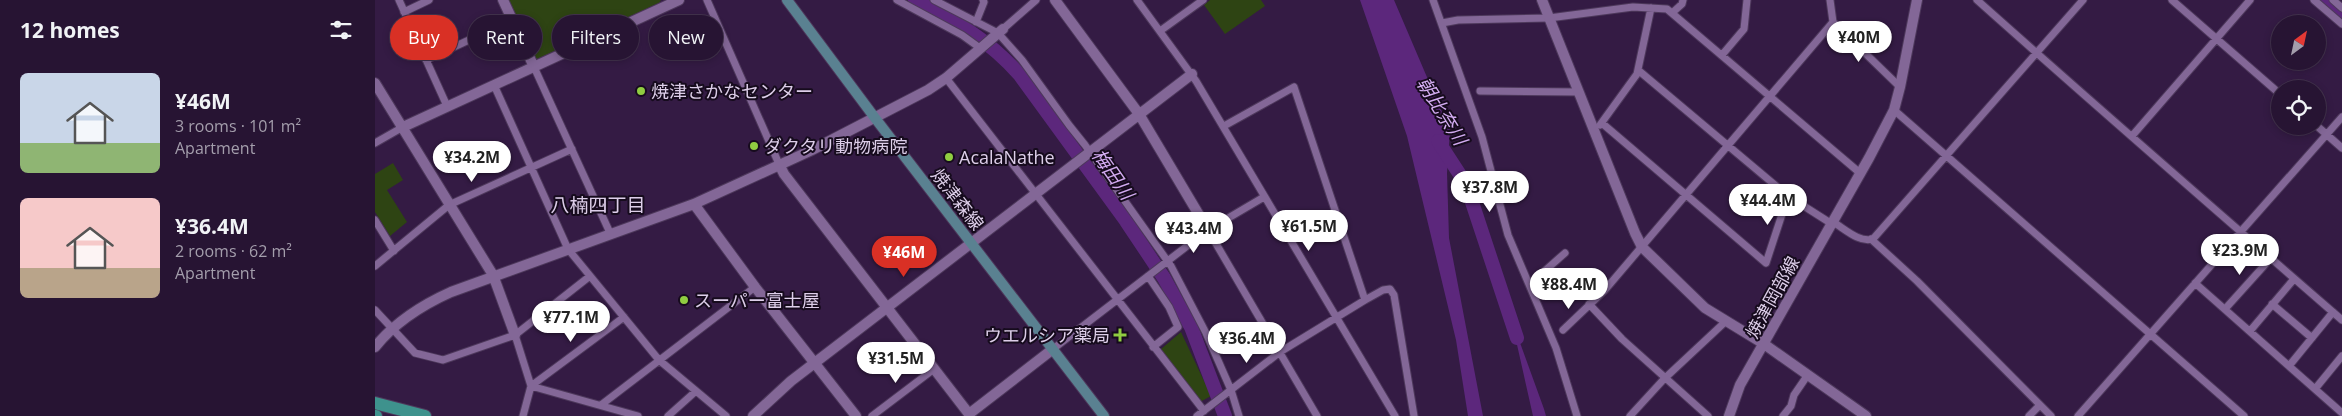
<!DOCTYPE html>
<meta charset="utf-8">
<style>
:root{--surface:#271433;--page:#2f1d3b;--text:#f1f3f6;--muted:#a49eac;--line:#43334e;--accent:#d93025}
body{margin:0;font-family:"Open Sans","Noto Sans JP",sans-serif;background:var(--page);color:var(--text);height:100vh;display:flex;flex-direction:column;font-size:19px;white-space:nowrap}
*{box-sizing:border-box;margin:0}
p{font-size:16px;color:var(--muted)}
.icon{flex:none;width:28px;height:28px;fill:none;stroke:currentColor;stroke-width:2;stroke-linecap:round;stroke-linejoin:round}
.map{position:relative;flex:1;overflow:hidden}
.panel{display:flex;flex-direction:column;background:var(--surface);width:375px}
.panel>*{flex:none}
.guide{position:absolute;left:15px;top:15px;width:475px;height:45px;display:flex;gap:10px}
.needle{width:32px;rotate:33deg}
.fabs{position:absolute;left:1896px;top:15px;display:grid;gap:10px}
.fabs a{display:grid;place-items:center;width:55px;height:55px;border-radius:50%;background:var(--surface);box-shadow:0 2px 8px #0003,0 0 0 1px var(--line);font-size:25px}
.price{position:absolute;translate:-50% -42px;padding:0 11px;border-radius:18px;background:#fff;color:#222;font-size:16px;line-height:32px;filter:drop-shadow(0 1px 2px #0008)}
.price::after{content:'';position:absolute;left:50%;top:30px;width:15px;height:11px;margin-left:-8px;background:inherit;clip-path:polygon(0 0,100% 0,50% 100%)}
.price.selected{background:var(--accent);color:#fff}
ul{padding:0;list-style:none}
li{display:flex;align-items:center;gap:15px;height:125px;padding:0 20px}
li span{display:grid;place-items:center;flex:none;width:140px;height:100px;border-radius:8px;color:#555}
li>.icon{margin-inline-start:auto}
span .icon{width:60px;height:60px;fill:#fffc;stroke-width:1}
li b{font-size:21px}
h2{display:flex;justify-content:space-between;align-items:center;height:60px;padding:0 20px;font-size:21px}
.tag{padding:0 18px;border-radius:22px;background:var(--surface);box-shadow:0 2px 8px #0003,0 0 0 1px var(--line);font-size:18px;line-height:45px}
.tag.selected{background:var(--accent);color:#fff}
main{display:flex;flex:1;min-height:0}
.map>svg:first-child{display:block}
</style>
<main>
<section class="panel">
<h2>12 homes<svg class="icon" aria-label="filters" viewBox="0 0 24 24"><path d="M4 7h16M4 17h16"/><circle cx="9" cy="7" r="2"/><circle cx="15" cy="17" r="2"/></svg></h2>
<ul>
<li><span style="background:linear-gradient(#c9d6e8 70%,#8fb573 0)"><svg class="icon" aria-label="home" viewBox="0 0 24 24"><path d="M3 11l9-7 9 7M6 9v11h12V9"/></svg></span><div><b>¥46M</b><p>3 rooms · 101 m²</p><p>Apartment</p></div></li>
<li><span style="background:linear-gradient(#f6c9c9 70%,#b9a48a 0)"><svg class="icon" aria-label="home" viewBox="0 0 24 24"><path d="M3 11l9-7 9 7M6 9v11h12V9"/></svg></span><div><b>¥36.4M</b><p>2 rooms · 62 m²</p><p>Apartment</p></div></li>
</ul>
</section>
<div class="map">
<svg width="1967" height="416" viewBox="0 0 1967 416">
<rect width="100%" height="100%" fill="#341b44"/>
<path fill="#2e4413" d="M132,0H286L284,3L162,59L158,56Z
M835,0H886L890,6L850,34L829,5Z
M18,163L28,180L12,190L32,222L15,236L0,212V174Z
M806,332L836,396L825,402L786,349Z"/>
<path fill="#5c277c" d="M985,0H1019L1075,131L1072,173L1074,238L1108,416H1093L1081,340L1032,136Z
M1136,318L1169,409L1171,416H1158Z"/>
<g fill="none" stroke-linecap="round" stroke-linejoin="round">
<path stroke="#5c277c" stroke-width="14" d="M540,0C582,23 612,38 644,74L751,221L789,278L816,327L850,416
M1950,0L1967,15
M1063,141L1091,184L1142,338"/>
<defs>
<path id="street" d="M24,0L72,106
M332,0L404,164
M522,0L587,35L605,48
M559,0L623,33L647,60L694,125L710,145L796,266L831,333L856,390L864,416
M762,0L821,81L1020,416
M1058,0L1107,137L1133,235L1181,348L1202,416
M1455,0L1458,22L1525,87
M1602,0C1723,108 1845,214 1967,320
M1797,0L1905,94
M1939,0L1967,24
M1958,0L1967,8
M29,12L54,0
M1297,13L1307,4L1308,0
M601,22L609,2L608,0
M1067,23L1083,20L1174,18L1258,7L1292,9L1485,173
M628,29L661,0
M785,31L828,0
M1347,55L1369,29L1372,0
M51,60L137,20
M159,67L236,235
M1263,70L1413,196L1457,224
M571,78L829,411
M119,85L193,249L284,360L351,416
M1105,91L1204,92
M1519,110L1869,416
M1228,124L1391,263L1413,196
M1225,125L1262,74L1276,8
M849,126L919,87L990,300
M1942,126L1967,148
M1757,136L1875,0
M0,143L28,127
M0,220L19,251
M1458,222C1470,229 1484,243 1498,239L1708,0
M833,230L942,416
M1496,239L1542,281L1676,416
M0,266L74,205L197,149
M773,276L794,307L803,327L778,347
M1820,283L1967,413
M1155,284L1190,253
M1214,304L1247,339L1333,416
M1897,304L1937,338
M1850,309L1896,258
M0,310L40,353L68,360L140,335L215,276
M1188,330L1229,291L1458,22
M1875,331L1919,279
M140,335L156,386L148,416
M678,349L833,230L889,197
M1914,366L1958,312
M156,386L249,317
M156,386L263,416
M1940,389L1967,356
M226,405L380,287
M293,416L321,391
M497,416L559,369
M822,416L905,352L990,300L1008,290L1015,289L1019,295L1039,416
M1255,416L1289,379L1350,322
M1408,416L1416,406L1419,395L1432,376
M1654,416L1665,405
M1703,416L1967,117"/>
<path id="secondary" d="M128,0L159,67
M680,0L764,114L833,230
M1167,0L1260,233L1267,247L1330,308L1389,344L1491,416
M0,83L118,275L140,335
M28,127L304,0
M404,164L409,174L594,414L678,349
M319,204L380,287L481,416
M0,347C21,321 47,305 76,292L319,204L437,150L553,90L571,78L628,29
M378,416L416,381L817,74
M1354,416L1365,385L1494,158L1519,110L1525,87L1542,0"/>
<path id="primary" d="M412,0L500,118L729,416"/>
<path id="highway" d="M0,403L50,416
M0,416H1"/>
</defs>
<use href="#street" stroke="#4d385b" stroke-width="9"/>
<use href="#secondary" stroke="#4d385b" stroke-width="12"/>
<use href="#primary" stroke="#4d385b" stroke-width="12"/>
<use href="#highway" stroke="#4d385b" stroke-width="14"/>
<use href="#street" stroke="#836797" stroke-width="7"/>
<use href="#secondary" stroke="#836797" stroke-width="10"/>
<use href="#primary" stroke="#5a8191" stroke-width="10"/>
<use href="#highway" stroke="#3e928d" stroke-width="12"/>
</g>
<g fill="#90cd41" stroke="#160b1d" stroke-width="2">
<circle cx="266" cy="91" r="5"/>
<circle cx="379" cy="146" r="5"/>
<circle cx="574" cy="157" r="5"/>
<circle cx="309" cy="300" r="5"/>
<path d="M742.5 327.5h5v5h5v5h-5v5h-5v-5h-5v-5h5z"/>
</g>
<g text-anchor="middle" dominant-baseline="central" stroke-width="4" stroke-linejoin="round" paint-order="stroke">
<g font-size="18" fill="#ddcee9" stroke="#160b1d" text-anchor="start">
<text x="276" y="91">焼津さかなセンター</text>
<text x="389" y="146">ダクタリ動物病院</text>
<text x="584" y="157">AcalaNathe</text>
<text x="319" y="300">スーパー富士屋</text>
<text x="735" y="335" text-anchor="end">ウエルシア薬局</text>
</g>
<g font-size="18" fill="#ddcee9" stroke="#160b1d">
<text transform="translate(583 199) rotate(52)">焼津森線</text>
<text transform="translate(1397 297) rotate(-61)">焼津岡部線</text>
</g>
<g font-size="19" font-style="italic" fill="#d2abf0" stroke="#160b1d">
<text transform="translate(1067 111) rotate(58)">朝比奈川</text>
<text transform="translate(738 174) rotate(55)">梅田川</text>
</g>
<g font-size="19" fill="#ddcee9" stroke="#160b1d">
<text x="223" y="205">八楠四丁目</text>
</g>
</g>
</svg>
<div class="fabs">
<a><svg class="needle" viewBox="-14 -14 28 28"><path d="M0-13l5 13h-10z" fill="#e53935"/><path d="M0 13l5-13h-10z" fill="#a49eac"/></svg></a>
<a><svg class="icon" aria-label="locate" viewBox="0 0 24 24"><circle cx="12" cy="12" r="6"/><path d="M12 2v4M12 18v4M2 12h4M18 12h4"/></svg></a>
</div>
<b class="price" style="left:1484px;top:63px">¥40M</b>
<b class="price" style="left:97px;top:183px">¥34.2M</b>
<b class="price" style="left:1115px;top:213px">¥37.8M</b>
<b class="price" style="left:1393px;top:226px">¥44.4M</b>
<b class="price" style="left:934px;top:252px">¥61.5M</b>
<b class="price" style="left:819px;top:254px">¥43.4M</b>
<b class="price" style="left:1865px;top:276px">¥23.9M</b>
<b class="price selected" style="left:529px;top:278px">¥46M</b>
<b class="price" style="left:1194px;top:310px">¥88.4M</b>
<b class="price" style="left:196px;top:343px">¥77.1M</b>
<b class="price" style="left:872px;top:364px">¥36.4M</b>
<b class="price" style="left:521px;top:384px">¥31.5M</b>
<div class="guide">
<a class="tag selected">Buy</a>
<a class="tag">Rent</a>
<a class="tag">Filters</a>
<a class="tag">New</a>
</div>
</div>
</main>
